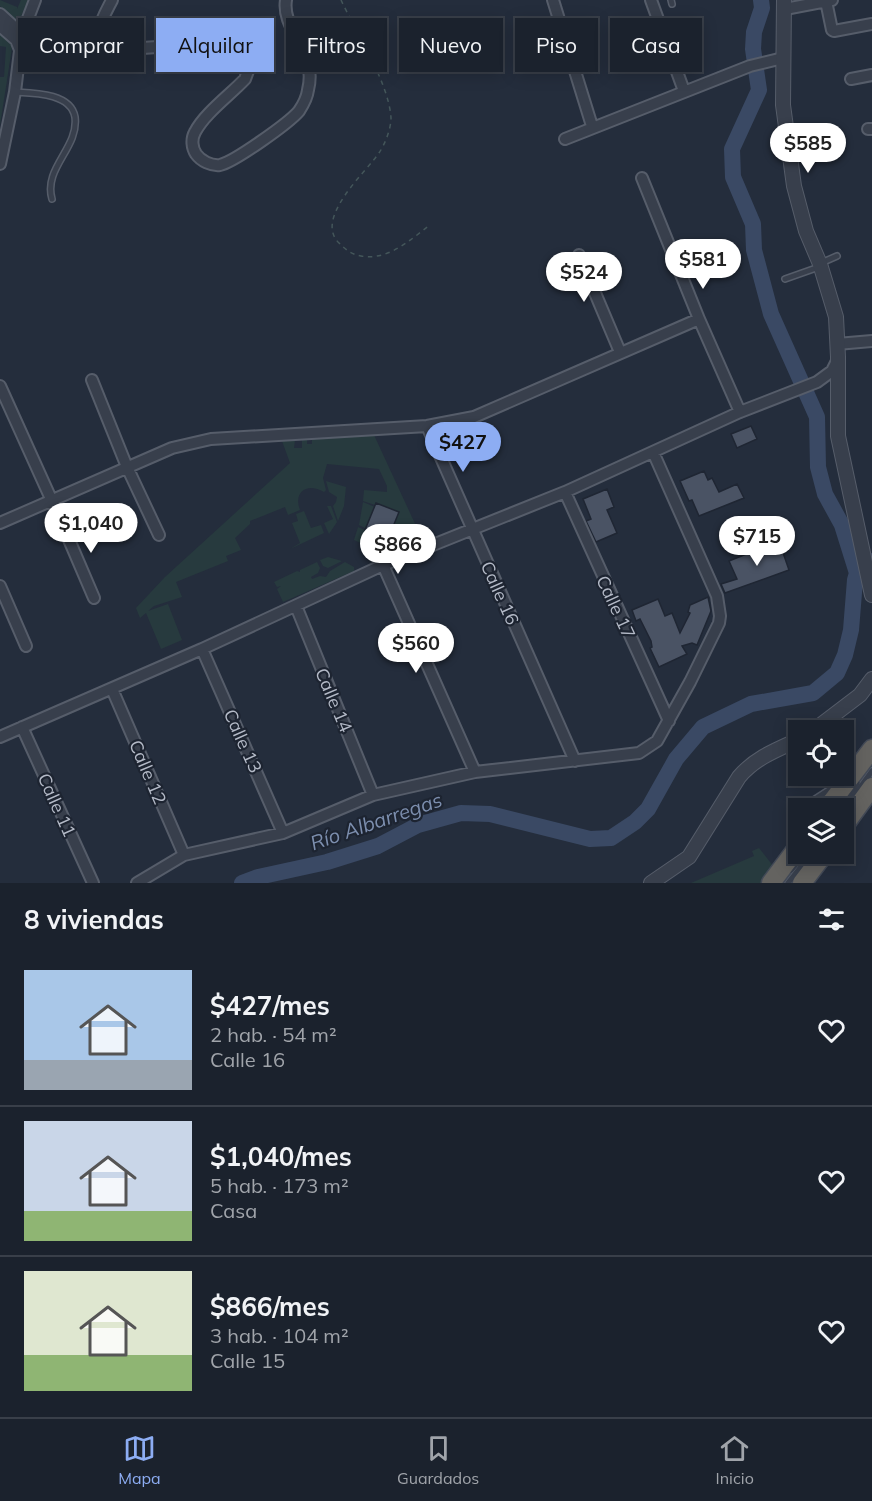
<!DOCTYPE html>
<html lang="es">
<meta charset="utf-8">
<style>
:root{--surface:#1b222d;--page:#242a35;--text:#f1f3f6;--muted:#a0a4aa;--line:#393f49;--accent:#8dadf3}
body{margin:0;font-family:Mulish,sans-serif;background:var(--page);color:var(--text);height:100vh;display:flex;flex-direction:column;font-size:22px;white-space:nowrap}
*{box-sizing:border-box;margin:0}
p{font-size:20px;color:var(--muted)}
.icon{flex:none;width:33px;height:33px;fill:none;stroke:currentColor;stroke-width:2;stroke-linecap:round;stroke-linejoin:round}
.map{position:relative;height:883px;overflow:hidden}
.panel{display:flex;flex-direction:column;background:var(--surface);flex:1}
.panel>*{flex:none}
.top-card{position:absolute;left:18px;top:18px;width:837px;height:54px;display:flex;gap:12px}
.buttons{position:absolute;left:788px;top:720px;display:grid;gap:12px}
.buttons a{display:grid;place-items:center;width:66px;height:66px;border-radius:0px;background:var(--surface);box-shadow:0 3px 15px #0003,0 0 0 2px var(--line);font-size:30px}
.price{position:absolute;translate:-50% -51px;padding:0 14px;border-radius:21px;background:#fff;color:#222;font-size:20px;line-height:39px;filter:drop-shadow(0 2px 3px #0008)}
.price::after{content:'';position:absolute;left:50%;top:36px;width:18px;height:14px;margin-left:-9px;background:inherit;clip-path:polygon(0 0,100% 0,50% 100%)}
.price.selected{background:var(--accent);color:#111}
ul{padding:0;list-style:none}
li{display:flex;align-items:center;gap:18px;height:150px;padding:0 24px}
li+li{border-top:2px solid var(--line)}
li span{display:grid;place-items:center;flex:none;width:168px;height:120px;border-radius:0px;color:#555}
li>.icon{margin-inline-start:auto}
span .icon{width:72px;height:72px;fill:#fffc;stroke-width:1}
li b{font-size:26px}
h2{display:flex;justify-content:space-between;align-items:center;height:72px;padding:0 24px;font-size:26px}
.chip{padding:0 21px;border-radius:0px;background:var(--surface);box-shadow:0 3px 15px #0003,0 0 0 2px var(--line);font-size:21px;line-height:54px}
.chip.selected{background:var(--accent);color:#111}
.dock{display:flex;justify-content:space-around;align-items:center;height:84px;border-top:2px solid var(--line);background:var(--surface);font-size:16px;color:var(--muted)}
.dock a{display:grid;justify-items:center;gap:3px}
.dock .selected{color:var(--accent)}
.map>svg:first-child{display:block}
</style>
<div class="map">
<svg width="872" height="883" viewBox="0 0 872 883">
<rect width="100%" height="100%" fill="#242d3c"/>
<path fill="#273a3e" d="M0,0L17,7V9L21,0H29L21,16L13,19L0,6Z
M0,33L10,40L12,48L0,125V77H4L6,47L0,46Z
M374,435L423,541L390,556L388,550L380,553L399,513L377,503L375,505L363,501L364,490L387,492V486L379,469L327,464L323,478L326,490L324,492C307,482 293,492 300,510L288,515L285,507L250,521V524L235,538L241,550L226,556L228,561L176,582L182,597L154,606L148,611L168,604L182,640L161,649L146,613L140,618L136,608L165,577L290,463L282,441L295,440L294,448H302V440H307V444H312V439Z
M326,481L346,487L344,506L338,521L333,506L336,502L337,497L329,492Z
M363,502L375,507L365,528L359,525Z
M327,506H331L337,522L329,534L324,523L333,519Z
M304,511L311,528L321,525L324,533L290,549L300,543L292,523L298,521L296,514Z
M358,527L375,535L370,547L354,540Z
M328,557L342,561L328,568L323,566L320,560Z
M317,562L320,568L318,573L311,577L312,579L320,576L326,577L330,571L345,562L354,567V571L283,602L277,589L281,586L277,587L274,582L297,571L300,572V570Z
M759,848L774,867L762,883H691L754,856L752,851Z"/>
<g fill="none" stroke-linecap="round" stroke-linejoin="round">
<path stroke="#3a4964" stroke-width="16" d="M761,0L762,8L754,32L753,49L759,90L732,149L733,177L753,224L754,250L771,314L817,417L818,467L825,494L842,525L857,573
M242,883L258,877L327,862L378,846L418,825L461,813L490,814L590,839L611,838L635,822L648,809L676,759L703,727L751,704L813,693L837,673L845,655L851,630L855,580L857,573L872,561"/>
</g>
<path fill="#4a5364" stroke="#1f2633" stroke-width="1.5" d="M751,426L757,439L737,448L731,434Z
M704,471L708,480L712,478L719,492L737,484L744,498L699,516L692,500L689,501L680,481Z
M607,489L614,507L607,510L617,533L596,542L586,521L591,519L583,499Z
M376,503L399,512L386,544L390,554L377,559L378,555L368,551L375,535L365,530Z
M779,541L789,570L725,593L721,584L737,579L729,561Z
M708,597L711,611L697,645L692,643L682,646L687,654L659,667L650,648L652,647L651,641L640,619L636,621L632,610L658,599L665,616L672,613L680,633L690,613L688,612L690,605Z"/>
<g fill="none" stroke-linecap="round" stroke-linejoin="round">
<defs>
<path id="service" d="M671,0L672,4
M15,92C34,93 71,93 75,117C79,148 43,168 52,199
M821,263L837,256
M785,279L819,267
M801,808L835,786
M839,808L857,783
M843,811L872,771
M795,813L798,811
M791,870L805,854
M788,883L811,854"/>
<path id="minor" d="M112,0C104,16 88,39 112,50L218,43L233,45L246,55L248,71L245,79C230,95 205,113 195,132C191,139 192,148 196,154C201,161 211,166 220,165C234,162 289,123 299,111C303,105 307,98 308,90C318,50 281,31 286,0
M553,0L592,126
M651,0L684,91
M826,1L832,30L834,31L872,24
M785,9L832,0
M0,14L22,34
M0,26L16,40L20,50
M851,79L872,75
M868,129H872
M565,139L750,66L783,58
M0,164L15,92L22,34L35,0
M642,178L699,319L740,412
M579,255L620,352
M837,344L872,341
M92,380L127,467L159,535
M0,386L61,521L94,598
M427,426L575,761
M565,492L669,721
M0,523L172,448L211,439L427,426L474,417L699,319
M383,565L475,772
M0,586L26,646
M296,606L373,795
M202,649L283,833
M112,689L184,855
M22,727L93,883
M0,737L202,649L383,565L565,492L740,412L817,382L832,371L837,361
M137,883L184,855L283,833L373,795L475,772L639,753L657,741L690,682L719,623L720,616L717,596L653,452"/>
<path id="tertiary" d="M784,0L783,105L794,186L806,231L820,264L836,317L838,357V436L872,595
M814,730L860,695L872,679
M651,883L689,857L739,777C755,758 776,750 798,740"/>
<path id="trunk" d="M827,808L872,749
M843,827L872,787
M771,883L798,847
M802,883L824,854"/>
</defs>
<use href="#service" stroke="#565d6a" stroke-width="8"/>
<use href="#minor" stroke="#565d6a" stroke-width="14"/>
<use href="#tertiary" stroke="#565d6a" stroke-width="16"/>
<use href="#trunk" stroke="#434a57" stroke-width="21"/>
<path stroke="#44565a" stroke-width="1.5" stroke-dasharray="4.5 4.5" stroke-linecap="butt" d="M341,0C356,32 389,83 391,118C391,129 385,144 379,153C366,172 315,217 338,242C345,249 350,254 361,256C388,261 410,240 430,225"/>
<use href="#service" stroke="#383f4c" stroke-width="5"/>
<use href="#minor" stroke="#383f4c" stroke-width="10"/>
<use href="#tertiary" stroke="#383f4c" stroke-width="14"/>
<use href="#trunk" stroke="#646360" stroke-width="18"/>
</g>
<g text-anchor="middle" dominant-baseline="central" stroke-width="4.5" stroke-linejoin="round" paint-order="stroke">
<g font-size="18" fill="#b4bac7" stroke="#1d2431">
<text transform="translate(500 593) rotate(66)">Calle 16</text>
<text transform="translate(616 607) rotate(65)">Calle 17</text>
<text transform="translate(334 700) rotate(67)">Calle 14</text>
<text transform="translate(243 741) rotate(66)">Calle 13</text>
<text transform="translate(148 772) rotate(67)">Calle 12</text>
<text transform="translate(57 805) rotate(66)">Calle 11</text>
</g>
<g font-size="20" font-style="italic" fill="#7c8eae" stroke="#1d2431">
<text transform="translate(376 821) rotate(-19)">Río Albarregas</text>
</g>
</g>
</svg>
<div class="buttons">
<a><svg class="icon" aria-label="locate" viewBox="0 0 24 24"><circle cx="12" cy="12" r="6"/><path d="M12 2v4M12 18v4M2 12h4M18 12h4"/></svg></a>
<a><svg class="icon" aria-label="layers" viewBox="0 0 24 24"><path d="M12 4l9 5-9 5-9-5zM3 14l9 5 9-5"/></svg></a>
</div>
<b class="price" style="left:808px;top:174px">$585</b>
<b class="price" style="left:703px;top:290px">$581</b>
<b class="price" style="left:584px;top:303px">$524</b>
<b class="price selected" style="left:463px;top:473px">$427</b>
<b class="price" style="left:91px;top:554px">$1,040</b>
<b class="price" style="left:757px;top:567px">$715</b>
<b class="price" style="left:398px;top:575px">$866</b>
<b class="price" style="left:416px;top:674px">$560</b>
<div class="top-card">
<a class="chip">Comprar</a>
<a class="chip selected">Alquilar</a>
<a class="chip">Filtros</a>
<a class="chip">Nuevo</a>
<a class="chip">Piso</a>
<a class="chip">Casa</a>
</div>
</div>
<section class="panel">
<h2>8 viviendas<svg class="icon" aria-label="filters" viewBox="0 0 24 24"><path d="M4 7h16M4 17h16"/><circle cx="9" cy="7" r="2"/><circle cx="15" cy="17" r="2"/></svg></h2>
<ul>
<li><span style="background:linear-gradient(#a9c7e8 75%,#9aa5b1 0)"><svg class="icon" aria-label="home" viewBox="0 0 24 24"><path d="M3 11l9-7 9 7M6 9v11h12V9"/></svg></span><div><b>$427/mes</b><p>2 hab. · 54 m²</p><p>Calle 16</p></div><svg class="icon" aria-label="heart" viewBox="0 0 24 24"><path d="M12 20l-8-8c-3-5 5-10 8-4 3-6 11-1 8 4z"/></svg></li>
<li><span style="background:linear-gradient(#c9d6e8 75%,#8fb573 0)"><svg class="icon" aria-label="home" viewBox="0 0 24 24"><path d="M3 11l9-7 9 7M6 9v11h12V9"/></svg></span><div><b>$1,040/mes</b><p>5 hab. · 173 m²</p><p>Casa</p></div><svg class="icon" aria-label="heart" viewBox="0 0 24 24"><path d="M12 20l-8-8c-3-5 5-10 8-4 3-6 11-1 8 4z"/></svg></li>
<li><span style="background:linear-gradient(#dfe7d0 70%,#8fb573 0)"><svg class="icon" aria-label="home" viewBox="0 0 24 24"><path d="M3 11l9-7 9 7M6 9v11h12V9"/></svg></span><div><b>$866/mes</b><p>3 hab. · 104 m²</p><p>Calle 15</p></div><svg class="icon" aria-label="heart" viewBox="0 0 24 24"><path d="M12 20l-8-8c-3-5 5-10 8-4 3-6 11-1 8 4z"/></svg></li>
</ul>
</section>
<nav class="dock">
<a class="selected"><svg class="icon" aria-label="map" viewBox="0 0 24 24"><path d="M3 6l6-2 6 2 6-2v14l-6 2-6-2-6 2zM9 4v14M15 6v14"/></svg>Mapa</a>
<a><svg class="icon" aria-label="saved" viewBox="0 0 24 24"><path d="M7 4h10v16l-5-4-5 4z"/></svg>Guardados</a>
<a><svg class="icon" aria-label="home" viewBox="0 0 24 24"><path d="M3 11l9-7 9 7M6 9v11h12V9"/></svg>Inicio</a>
</nav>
